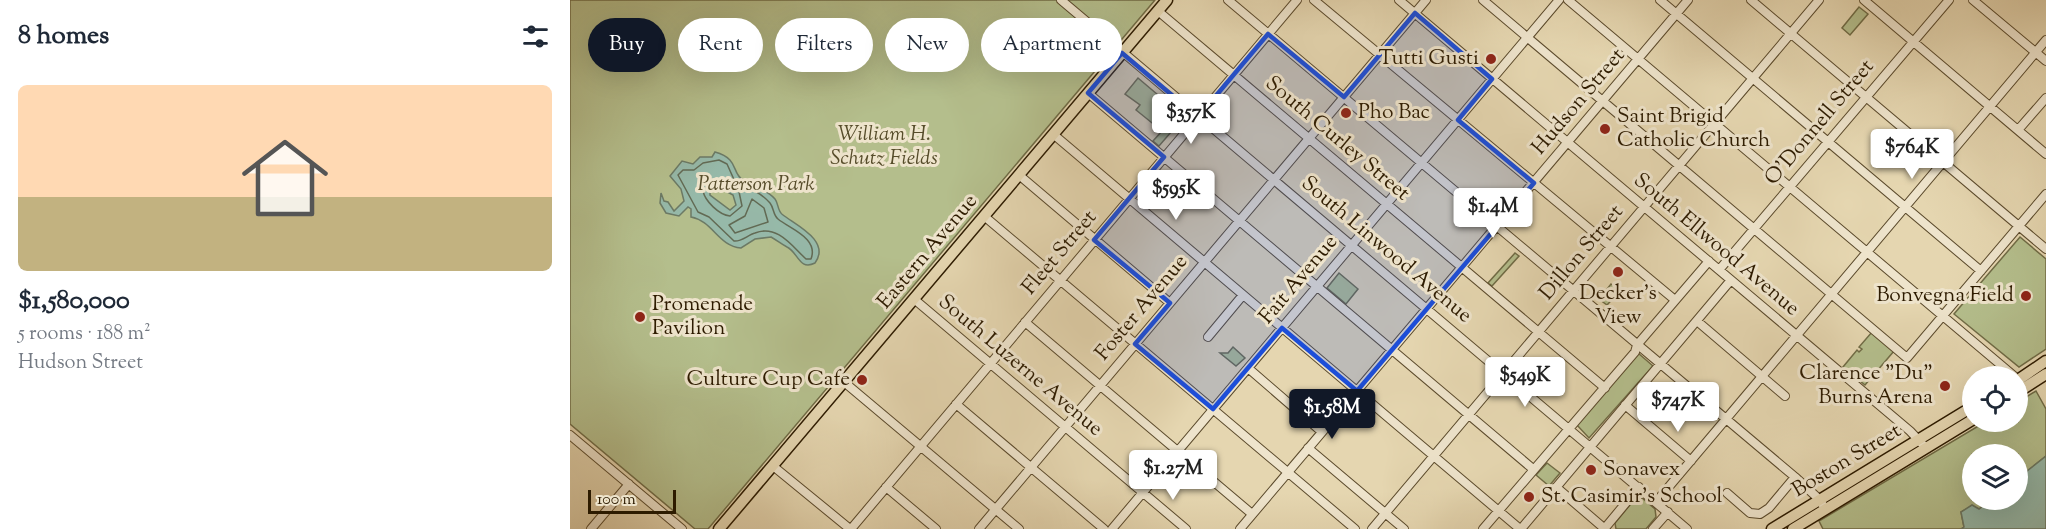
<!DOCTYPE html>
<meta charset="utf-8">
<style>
:root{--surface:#fff;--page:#f6f6f7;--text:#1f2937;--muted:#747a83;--accent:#111827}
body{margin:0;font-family:"Sorts Mill Goudy",serif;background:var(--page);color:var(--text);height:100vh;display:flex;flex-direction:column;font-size:22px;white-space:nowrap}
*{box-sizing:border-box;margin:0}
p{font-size:20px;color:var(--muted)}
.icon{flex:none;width:33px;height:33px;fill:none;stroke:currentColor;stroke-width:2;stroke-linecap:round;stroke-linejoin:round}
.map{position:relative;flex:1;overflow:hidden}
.sheet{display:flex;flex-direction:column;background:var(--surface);width:570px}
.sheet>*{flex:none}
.hud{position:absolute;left:18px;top:18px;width:570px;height:54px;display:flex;gap:12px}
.fabs{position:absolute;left:1392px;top:366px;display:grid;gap:12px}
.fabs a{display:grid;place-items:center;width:66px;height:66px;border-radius:50%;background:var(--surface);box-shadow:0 6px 24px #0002;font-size:30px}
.scale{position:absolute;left:18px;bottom:15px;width:88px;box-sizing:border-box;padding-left:6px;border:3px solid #2d1b00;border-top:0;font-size:16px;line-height:21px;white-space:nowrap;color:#2d1b00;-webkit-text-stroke:4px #eee4cc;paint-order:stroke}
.price{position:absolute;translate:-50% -51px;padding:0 14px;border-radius:6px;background:#fff;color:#222;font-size:20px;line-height:39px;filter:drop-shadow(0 2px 3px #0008)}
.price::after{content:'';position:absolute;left:50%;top:36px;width:18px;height:14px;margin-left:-9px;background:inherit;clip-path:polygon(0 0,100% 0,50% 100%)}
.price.selected{background:var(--accent);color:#fff}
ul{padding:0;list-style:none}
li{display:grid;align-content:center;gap:12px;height:318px;padding:0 18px}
li span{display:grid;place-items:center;height:186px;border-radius:9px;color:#555}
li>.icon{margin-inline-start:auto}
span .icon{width:108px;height:108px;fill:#fffc;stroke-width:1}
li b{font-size:26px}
h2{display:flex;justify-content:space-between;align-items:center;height:72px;padding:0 18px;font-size:26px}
.tag{padding:0 21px;border-radius:27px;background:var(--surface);box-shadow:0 6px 24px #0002;font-size:21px;line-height:54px}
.tag.selected{background:var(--accent);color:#fff}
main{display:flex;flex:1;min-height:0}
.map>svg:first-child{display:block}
</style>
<main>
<section class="sheet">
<h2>8 homes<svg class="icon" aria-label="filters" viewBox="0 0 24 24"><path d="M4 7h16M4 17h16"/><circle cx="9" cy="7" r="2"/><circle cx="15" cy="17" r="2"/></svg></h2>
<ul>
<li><span style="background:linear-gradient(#ffd9b3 60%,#c2b280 0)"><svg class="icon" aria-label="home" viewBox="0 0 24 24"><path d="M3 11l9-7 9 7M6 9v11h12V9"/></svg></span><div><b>$1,580,000</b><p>5 rooms · 188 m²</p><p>Hudson Street</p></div></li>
</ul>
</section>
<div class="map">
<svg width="1476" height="529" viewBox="0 0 1476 529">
<rect width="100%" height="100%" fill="#e5d6b0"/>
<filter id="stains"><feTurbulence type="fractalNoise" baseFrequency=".00333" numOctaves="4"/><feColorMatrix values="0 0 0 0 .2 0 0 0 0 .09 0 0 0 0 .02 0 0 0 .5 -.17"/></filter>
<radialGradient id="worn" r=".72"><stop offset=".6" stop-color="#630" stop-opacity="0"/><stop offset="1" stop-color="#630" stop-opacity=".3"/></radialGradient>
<path fill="#b4be8c" stroke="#706c46" stroke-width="1.5" d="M0,0H585L138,529H125L0,424Z
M1289,7L1298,14L1280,35L1272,28Z
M568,78L614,117L589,146L583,141L592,131L566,110L570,105L555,94Z
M1450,237L1476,259V349L1449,367L1384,314Z
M945,253L949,256L922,286L918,283Z
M769,273L788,289L776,304L757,288Z
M1041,284L1050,291L1037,305L1029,299Z
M1302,332L1324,351L1295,385L1273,367L1287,350L1289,352L1292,349L1289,347Z
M663,347L675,358L666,366L650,353H658Z
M1068,353L1083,366L1019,438L1006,424Z
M1466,391L1476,409V456L1448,479V454H1402V500H1421L1409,509L1402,506L1391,512L1394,527L1391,529H1253L1249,521L1415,422H1448V402Z
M977,463L990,473L979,486L966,475Z
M1072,498L1085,509L1086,517L1076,529H1046L1045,523L1064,500Z"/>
<path fill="#96b9a9" stroke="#6c7a65" stroke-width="1.5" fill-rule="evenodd" d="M145,152C170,159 161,173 173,180C184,187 195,188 205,199C209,204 207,211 213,215C226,225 261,241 245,263C229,271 228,252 217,247C211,244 208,241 201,237L185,239L171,248C148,246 143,221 121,217V209L118,207L109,216L96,213L90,203L91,193L94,201L98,202L104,211L114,201L111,189L100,176L112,161L123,164L130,157H142ZM150,188L163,195L166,205L160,210L140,195V190Z
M1476,456V529H1391L1394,527L1391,512L1402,505L1409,509L1421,500H1448V478Z"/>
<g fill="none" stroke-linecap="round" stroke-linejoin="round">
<path stroke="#626a54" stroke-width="1.5" d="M149,160L157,164L166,184L163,186L150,182L137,185L133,191C135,201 149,215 160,216L172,206L168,187C179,186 192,194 200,203C204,208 203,215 208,219C220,229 249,238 241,259H236C222,246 207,224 185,233C178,235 171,242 164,241L139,217L128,212L108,175L113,170H124L133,163Z
M182,199L194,208L198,222L165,233L159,225L175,216Z"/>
<defs>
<path id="minor" d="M491,0L1117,529
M658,0L1225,477L1250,500L1255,509
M744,0L1105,300
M829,0L1340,431L1356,448
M913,0L1337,358L1476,194
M998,0L1444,376
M1090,0L1411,271
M1181,0L1476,249
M1294,0L1476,154
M1403,0L1476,61
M588,11L1035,388
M518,93L963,469
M1448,130L1476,98
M483,134L950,529
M449,175L600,303
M414,216L785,529
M1149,270L1379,0
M344,299L616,529
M1127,321L1215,396
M455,322L682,514
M638,337L673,295
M678,368L752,432
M274,382L449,529
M386,404L534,529
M1055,405L1121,461
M0,435L112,529
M738,448L834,529
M203,466L280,529
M316,487L366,529
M986,487L1035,529
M1157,493L1180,513L1190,514L1199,508L1225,477
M1086,502L1476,40
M1035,528L1069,487
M21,529L59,484
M281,529L727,0
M409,529L856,0
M542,529L989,0
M670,529L1118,0
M802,529L1249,0
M913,529L1065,352L1067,345L1139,261
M951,529L1161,280
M1083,529L1098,512"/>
<path id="major" d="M1448,380L1476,361
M1448,392L1476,374
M149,529L597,0
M1202,529L1402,407
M1223,529L1402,420"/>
</defs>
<use href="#minor" stroke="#5b4a2c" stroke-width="10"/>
<use href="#major" stroke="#2d1b00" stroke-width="13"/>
<use href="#minor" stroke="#eee4cc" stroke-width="8"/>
<use href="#major" stroke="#e5d6b0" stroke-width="10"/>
</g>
<path fill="#1d4ed8" fill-opacity="0.2" stroke="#1d4ed8" stroke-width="4.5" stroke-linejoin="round" d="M845,13L922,79L888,120L964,183L787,391L712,328L643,409L565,344L600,303L524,240L594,157L518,93L552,53L628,117L698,34L774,97Z"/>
<g fill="#8f2418" stroke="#eee4cc" stroke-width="2">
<circle cx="921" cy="59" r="6"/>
<circle cx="776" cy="113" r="6"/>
<circle cx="1035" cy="129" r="6"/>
<circle cx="1048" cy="272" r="6"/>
<circle cx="1456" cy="296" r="6"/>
<circle cx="70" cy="317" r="6"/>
<circle cx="292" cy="380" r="6"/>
<circle cx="1375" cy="386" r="6"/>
<circle cx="1021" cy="470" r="6"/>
<circle cx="959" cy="497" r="6"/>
</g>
<g text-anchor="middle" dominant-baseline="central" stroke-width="6" stroke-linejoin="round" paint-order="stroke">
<g font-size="21" fill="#2d1b00" stroke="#eee4cc" text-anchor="start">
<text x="909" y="59" text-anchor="end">Tutti Gusti</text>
<text x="788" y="113">Pho Bac</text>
<text x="1047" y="117">Saint Brigid<tspan x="1047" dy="24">Catholic Church</tspan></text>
<text x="1048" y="294" text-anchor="middle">Decker's<tspan x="1048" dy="24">View</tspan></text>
<text x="1444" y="296" text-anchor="end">Bonvegna Field</text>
<text x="82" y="305">Promenade<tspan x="82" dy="24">Pavilion</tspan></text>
<text x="1363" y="374" text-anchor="end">Clarence "Du"<tspan x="1363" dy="24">Burns Arena</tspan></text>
<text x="280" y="380" text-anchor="end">Culture Cup Cafe</text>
<text x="1033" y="470">Sonavex</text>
<text x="971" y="497">St. Casimir's School</text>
</g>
<g font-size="21" fill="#2d1b00" stroke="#eee4cc">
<text transform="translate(1009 102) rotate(-50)">Hudson Street</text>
<text transform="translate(1250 123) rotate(-50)">O'Donnell Street</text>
<text transform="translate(767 139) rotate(40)">South Curley Street</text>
<text transform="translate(1146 245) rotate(40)">South Ellwood Avenue</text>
<text transform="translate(816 250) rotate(40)">South Linwood Avenue</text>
<text transform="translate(358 252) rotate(-50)">Eastern Avenue</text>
<text transform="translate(490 253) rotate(-50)">Fleet Street</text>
<text transform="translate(1012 253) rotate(-50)">Dillon Street</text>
<text transform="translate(729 280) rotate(-50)">Fait Avenue</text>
<text transform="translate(572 308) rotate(-50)">Foster Avenue</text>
<text transform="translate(450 366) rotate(40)">South Luzerne Avenue</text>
<text transform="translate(1277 461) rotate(-31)">Boston Street</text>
</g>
<g font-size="21" font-style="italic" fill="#564c2a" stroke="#eee4cc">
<text x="314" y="135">William H.<tspan x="314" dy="24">Schutz Fields</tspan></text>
<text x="186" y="185">Patterson Park</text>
</g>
</g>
<rect width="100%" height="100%" filter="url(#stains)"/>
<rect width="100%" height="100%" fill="url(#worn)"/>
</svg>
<div class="fabs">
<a><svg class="icon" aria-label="locate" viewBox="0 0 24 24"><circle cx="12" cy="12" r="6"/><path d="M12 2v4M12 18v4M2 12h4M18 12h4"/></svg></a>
<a><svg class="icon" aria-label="layers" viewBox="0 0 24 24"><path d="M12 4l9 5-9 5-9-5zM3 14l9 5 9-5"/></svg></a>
</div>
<div class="scale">100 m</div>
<b class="price" style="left:621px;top:145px">$357K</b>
<b class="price" style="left:1342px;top:180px">$764K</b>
<b class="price" style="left:606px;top:221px">$595K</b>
<b class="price" style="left:923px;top:239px">$1.4M</b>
<b class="price" style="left:955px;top:408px">$549K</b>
<b class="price" style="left:1108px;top:433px">$747K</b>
<b class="price selected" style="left:762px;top:440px">$1.58M</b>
<b class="price" style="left:603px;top:501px">$1.27M</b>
<div class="hud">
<a class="tag selected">Buy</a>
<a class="tag">Rent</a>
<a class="tag">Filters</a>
<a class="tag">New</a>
<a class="tag">Apartment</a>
</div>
</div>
</main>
